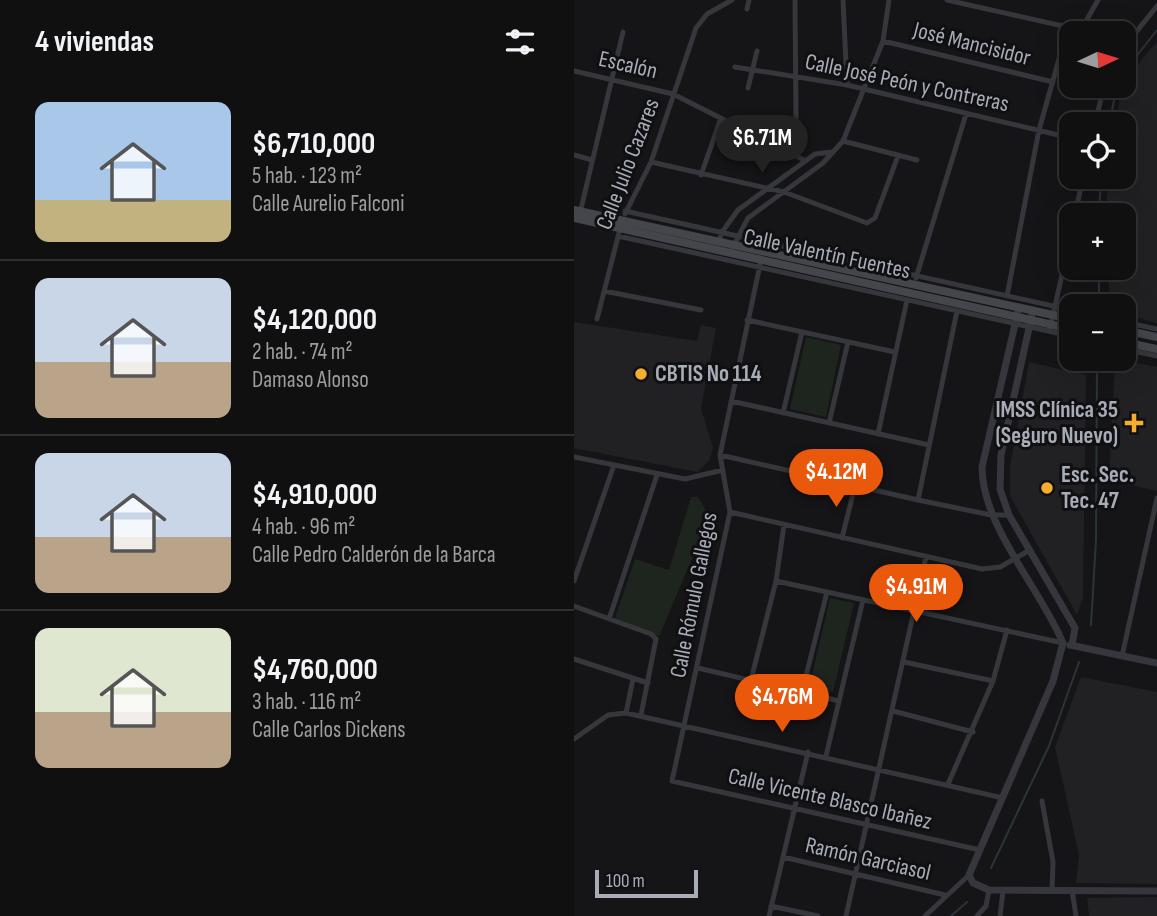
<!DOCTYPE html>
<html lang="es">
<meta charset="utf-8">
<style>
:root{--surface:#101011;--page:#1e1e1f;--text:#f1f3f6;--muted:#9c9d9f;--line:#303031;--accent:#ea580c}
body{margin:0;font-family:"Sofia Sans Condensed",sans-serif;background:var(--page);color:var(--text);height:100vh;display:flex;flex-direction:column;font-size:26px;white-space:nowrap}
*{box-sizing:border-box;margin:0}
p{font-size:23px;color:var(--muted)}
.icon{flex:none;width:38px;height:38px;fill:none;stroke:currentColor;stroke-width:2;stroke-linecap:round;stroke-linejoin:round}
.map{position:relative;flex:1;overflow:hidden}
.side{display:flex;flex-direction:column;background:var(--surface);width:574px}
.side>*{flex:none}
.needle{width:46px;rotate:86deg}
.buttons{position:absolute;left:485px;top:21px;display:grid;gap:14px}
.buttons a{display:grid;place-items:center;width:77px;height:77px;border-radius:14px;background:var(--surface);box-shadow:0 7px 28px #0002,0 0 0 2px var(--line);font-size:35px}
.scale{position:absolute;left:21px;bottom:18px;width:103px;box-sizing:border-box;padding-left:7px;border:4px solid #a7acb7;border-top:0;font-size:19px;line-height:24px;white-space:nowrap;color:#a7acb7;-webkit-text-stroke:5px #101012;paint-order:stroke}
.price{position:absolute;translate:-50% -60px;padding:0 16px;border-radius:24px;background:var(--accent);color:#fff;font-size:23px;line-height:46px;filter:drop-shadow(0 2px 4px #0008)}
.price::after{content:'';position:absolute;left:50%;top:42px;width:21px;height:16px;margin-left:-10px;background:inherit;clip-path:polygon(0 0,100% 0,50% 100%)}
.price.current{background:#222;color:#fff}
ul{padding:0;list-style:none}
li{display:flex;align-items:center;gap:21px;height:175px;padding:0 35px}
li+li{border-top:2px solid var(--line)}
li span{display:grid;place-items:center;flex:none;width:196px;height:140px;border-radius:14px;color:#555}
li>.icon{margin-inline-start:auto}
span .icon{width:84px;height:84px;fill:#fffc;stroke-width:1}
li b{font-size:30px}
h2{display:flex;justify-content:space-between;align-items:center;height:84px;padding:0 35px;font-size:30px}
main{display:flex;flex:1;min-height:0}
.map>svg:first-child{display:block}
</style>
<main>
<section class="side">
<h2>4 viviendas<svg class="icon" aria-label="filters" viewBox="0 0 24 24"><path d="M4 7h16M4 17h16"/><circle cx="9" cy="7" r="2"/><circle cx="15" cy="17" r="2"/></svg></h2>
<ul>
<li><span style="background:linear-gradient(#a9c7e8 70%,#c2b280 0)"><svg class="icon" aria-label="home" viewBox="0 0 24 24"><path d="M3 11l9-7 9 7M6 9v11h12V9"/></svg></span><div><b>$6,710,000</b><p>5 hab. · 123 m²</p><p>Calle Aurelio Falconi</p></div></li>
<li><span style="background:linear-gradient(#c9d6e8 60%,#b9a48a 0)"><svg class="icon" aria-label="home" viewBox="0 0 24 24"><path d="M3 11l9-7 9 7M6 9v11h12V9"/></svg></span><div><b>$4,120,000</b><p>2 hab. · 74 m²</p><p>Damaso Alonso</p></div></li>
<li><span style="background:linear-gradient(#c9d6e8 60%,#b9a48a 0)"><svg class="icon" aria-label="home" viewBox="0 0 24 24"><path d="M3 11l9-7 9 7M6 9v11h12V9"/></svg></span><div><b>$4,910,000</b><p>4 hab. · 96 m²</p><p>Calle Pedro Calderón de la Barca</p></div></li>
<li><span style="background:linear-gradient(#dfe7d0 60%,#b9a48a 0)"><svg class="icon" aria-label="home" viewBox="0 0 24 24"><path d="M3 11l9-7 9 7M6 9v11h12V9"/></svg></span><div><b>$4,760,000</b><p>3 hab. · 116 m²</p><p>Calle Carlos Dickens</p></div></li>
</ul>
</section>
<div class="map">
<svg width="583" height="916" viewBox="0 0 583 916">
<rect width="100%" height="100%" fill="#151517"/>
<path fill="#212124" d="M583,42V323L550,314V306H538L532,268H550V215H531V208L536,177H550V124H543L546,95L567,60Z
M0,322L123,341L127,325L142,328L127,408L139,448L135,461L123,472L0,448Z
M541,359L583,367V491L535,480Z
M455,362L512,375L509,598L503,615L436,496V467Z
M507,677L583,692V884L502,883L505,855L481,747Z
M583,897V916H515L513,898Z"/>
<path fill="#1d251e" d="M232,337L267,345L252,417L216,409Z
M117,497H124L136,517L85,636L41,618L61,559L95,570Z
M256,598L280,603L259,692L235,688Z"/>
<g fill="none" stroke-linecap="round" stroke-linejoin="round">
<path stroke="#2b343b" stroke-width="2" d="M550,72L583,30
M535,124L543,86
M524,215L528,177
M525,268V306
M517,625L522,540L523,359
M417,868L475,746L505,662
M377,916L393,902"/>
<path stroke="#36373c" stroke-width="5" d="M221,0L222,120
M269,0L273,85
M373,0L520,33
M173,9L175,0
M507,30L524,0
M309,41L479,82
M550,47L583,6
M161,67L273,85L497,138
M0,71L99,94L232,161
M174,88L183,51
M521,124L530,86
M269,141L343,160
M0,155L18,160
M77,162L210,192L293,223L301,218L324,156
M127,175L147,118
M51,211L497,310
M6,213L49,32
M51,214L77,162L122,28L133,14L158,0
M501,215L509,177
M44,236L497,336
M144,243L148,232L164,210L241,154L258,152
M159,247L174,218L249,163L269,141L309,41L315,0
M187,260L146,455L156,512L98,781L406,850
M342,278L392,114
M30,291L127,310
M433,296L465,130L494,27
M23,319L45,233
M173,320L321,352
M550,322L583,329
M476,328L497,235
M550,349L583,356
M157,401L355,445
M209,413L228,332
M255,423L274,342
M304,434L333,300
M146,455L344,500L417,515H435
M0,457L111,479L149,470
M344,500L383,311
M156,512L408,569L426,567L456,550
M268,538L281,486
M0,581L40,465
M202,581L489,643
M0,606L77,634L82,639L67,715
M35,619L83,475
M548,656L583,498
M0,659L74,683
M330,662L419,681
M124,668L265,701
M177,680L202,581L210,525
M228,692L253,592
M319,711L399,732
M52,713L59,679
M0,739L34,715L52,713L429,798
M252,756L289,600
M374,784L419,681L433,630
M468,801L479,862L478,890
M209,857L371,895
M498,890L502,916
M197,906L244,916
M195,916L234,752
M272,916L352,557
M351,916L395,875
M403,916L412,906L415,890
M426,916L429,891"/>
<path stroke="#36373c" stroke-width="7" d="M445,307L408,467C408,526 466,588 489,643L479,681L395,875L399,883L415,890L583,891
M459,310L427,455L426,489L435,515L501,628L498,645
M496,645L583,663"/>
<path stroke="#44464c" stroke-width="8" d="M0,210L497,319
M0,218L497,329
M550,330L583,337
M550,342L583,349"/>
</g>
<g fill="#f5ad30" stroke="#101012" stroke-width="2.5">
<circle cx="67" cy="374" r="7"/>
<path d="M556.5 412.5h7v7h7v7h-7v7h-7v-7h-7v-7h7z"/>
<circle cx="473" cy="488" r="7"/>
</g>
<g text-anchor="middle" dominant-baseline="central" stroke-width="6" stroke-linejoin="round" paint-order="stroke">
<g font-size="23" fill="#a7acb7" stroke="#101012">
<text transform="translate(398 44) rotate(14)">José Mancisidor</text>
<text transform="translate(54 65) rotate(13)">Escalón</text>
<text transform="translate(333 83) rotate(12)">Calle José Peón y Contreras</text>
<text transform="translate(54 164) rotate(-69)">Calle Julio Cazares</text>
<text transform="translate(253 254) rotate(12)">Calle Valentín Fuentes</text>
<text transform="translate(120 595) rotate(-79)">Calle Rómulo Gallegos</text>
<text transform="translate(256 799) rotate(13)">Calle Vicente Blasco Ibañez</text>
<text transform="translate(294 859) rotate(13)">Ramón Garciasol</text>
</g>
<g font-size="23" font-weight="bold" fill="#a7acb7" stroke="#101012" text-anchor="start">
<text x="81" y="374">CBTIS No 114</text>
<text x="544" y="410" text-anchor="end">IMSS Clínica 35<tspan x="544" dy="26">(Seguro Nuevo)</tspan></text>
<text x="487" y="475">Esc. Sec.<tspan x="487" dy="26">Tec. 47</tspan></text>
</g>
</g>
</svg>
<div class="buttons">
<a><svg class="needle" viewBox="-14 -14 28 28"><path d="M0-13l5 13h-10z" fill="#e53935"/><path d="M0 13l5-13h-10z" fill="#9c9d9f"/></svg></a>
<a><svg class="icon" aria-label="locate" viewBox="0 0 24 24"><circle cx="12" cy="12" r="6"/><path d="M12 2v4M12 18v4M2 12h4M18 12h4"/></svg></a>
<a>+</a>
<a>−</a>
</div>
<div class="scale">100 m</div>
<b class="price current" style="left:188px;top:175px">$6.71M</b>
<b class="price" style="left:262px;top:509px">$4.12M</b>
<b class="price" style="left:342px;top:624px">$4.91M</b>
<b class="price" style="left:208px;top:734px">$4.76M</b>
</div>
</main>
